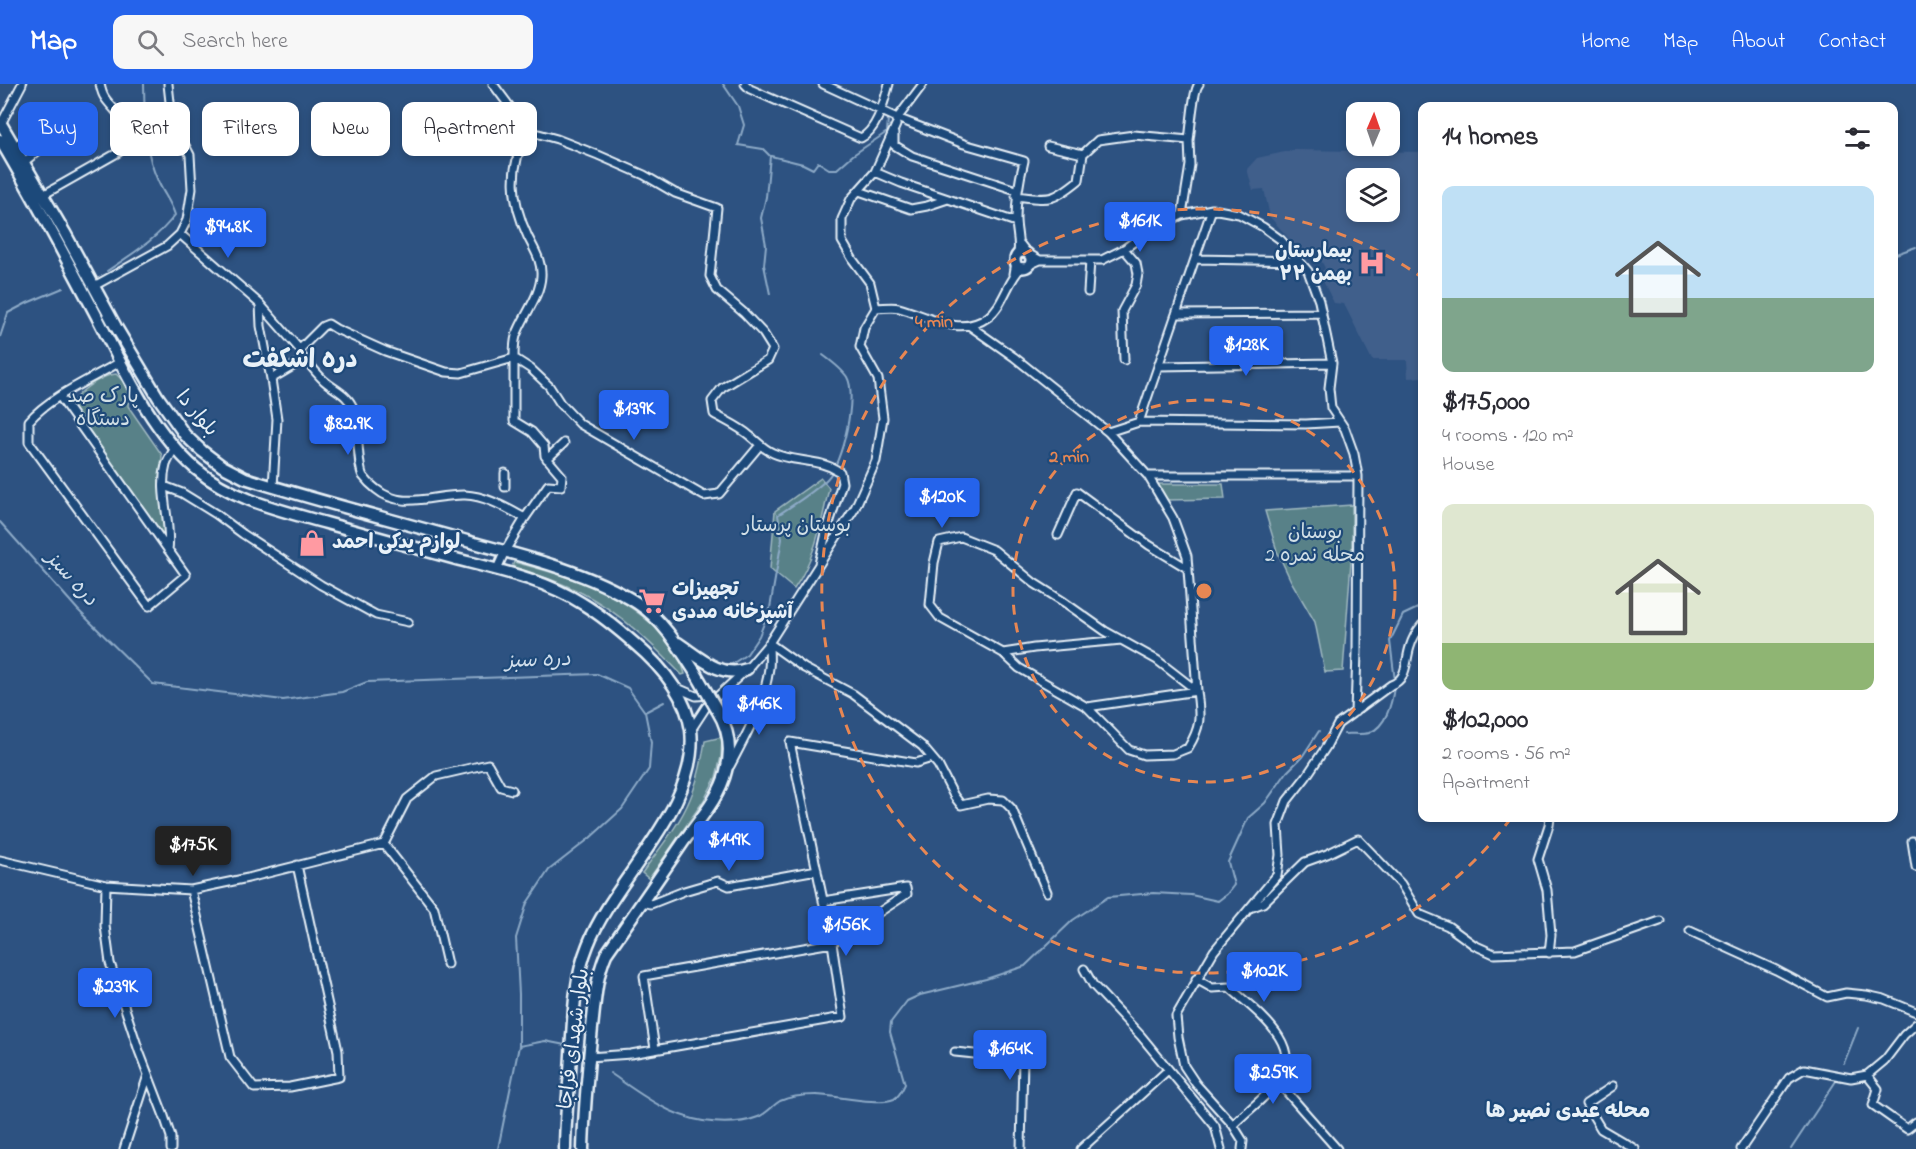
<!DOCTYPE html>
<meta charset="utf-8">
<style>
:root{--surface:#fff;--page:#f7f7f7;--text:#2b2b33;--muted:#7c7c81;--accent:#2563eb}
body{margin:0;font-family:"Indie Flower","Playpen Sans Arabic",sans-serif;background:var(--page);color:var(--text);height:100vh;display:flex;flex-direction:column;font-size:22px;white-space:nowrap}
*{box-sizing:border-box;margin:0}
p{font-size:20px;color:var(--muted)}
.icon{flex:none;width:33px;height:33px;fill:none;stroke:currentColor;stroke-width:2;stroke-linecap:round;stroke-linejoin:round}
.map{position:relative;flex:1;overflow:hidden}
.panel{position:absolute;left:1418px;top:18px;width:480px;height:720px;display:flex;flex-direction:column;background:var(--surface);border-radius:12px;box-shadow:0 3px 9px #0003}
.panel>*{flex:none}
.guide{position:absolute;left:18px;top:18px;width:570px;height:54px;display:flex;gap:12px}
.needle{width:39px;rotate:2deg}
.fabs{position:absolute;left:1346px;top:18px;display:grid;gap:12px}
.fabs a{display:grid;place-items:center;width:54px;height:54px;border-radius:12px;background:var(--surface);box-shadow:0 3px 9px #0003;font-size:30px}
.price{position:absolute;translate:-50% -51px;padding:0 14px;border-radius:6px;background:var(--accent);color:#fff;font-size:20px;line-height:39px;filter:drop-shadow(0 2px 3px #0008)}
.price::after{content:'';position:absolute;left:50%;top:36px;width:18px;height:14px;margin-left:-9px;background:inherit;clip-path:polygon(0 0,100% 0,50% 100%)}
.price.selected{background:#222;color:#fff}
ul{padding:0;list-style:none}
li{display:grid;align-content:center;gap:12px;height:318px;padding:0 24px}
li span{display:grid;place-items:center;height:186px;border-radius:12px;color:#555}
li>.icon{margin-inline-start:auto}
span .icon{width:108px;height:108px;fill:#fffc;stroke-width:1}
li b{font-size:26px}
h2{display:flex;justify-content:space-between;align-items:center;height:72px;padding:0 24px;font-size:26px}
.tag{padding:0 21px;border-radius:12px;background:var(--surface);box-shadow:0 3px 9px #0003;font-size:21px;line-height:54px}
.tag.selected{background:var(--accent);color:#fff}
header{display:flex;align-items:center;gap:36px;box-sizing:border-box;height:84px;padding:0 30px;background:var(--accent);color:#fff}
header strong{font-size:28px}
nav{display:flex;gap:33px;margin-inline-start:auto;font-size:21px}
.search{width:420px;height:54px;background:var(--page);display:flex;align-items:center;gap:15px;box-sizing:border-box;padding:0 21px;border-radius:12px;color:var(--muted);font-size:22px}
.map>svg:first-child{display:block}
</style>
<header>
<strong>Map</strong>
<div class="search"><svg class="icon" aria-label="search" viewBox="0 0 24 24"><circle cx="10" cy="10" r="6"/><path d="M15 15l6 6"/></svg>Search here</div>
<nav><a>Home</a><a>Map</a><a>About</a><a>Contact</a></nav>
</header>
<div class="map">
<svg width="1916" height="1065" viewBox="0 0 1916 1065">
<rect width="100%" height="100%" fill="#2d5281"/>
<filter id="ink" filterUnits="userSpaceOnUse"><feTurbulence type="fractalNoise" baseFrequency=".0167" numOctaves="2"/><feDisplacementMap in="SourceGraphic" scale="12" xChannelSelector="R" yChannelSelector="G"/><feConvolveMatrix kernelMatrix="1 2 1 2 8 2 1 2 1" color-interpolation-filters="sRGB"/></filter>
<g filter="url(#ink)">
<path fill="#415f8b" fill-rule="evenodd" d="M1294,66L1422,68V293L1408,294L1407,276H1372L1344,220L1334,219L1320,191L1325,184L1317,169L1306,174L1270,133L1264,105L1253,106L1247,85L1257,74ZM1356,94H1389V128H1356Z"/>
<path fill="#588188" stroke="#a0b9c0" stroke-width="1.5" d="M116,290C127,300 130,307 128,322L162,371C159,398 160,422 166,449L162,454L71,325C72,310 102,291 116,290Z
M821,394L829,404C821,440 815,475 794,505L770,485L775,427Z
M1157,400H1223L1225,415L1166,416Z
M1352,421V464L1343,587L1325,588L1315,538L1291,497L1277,467L1265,427Z
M514,478C569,492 627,509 665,554C674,565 682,576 685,590L682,591C653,561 620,528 582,509C559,497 536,490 512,483Z
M722,653L721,673L716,693L704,716L649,795L642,789C658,766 679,742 690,715C698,697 702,677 705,657Z"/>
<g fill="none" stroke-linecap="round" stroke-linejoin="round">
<path stroke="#8daac7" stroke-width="2" d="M723,0L738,22L744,41L738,61L763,65L770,72L766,113L761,134L766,161L764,181L770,210
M771,72L803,80L813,85L818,78L829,85H837L853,71L887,48L888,34
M1893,171L1916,163
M107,187C132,170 157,155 175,131C171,118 163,109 158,97C143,64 145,35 144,0
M0,253L8,229L27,219L63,204
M0,438L78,526L153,600L283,616L342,608L367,598L597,590L628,604L645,628L651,658L649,685L622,725L590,754L549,786L527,819L516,854L519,910V962L498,1065
M729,582L747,570L759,552L770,524L782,455L778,431C794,420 812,410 827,395C842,380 858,312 847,293C842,285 831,277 823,271
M1395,597L1390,557L1403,531L1422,522
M645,628L664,618
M1344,650C1351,649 1362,651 1369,649C1386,643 1392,619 1394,603
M519,962L545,957L565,961
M1844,979L1858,944
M610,989C639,1009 667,1031 703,1037C722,1040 740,1040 758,1033C766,1030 772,1022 780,1017C791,1012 804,1011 816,1011C834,1011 878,1022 894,1015C900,1012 902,1006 905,1000L890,948L891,938L907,917L920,911L986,895L1025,882L1073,836L1108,813L1153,809L1191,811L1218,817L1227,810L1234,801L1228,778L1248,734L1265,719L1287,688L1302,673L1319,647
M1791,1065L1836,997"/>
<defs>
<path id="street" d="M493,0L528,47L557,55L598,71L644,91L675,109L717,124L710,192L717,206L744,229L763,249L773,265L768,276L722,304L712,317L714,330C726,337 740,343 750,352C758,358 763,365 773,369C795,379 819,374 840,388L842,399L826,449L819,480
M745,0L750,5L861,54C878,45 884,17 889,0
M823,0L897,34L964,60L1024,77C1019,97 1016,115 1016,135C1016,147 1020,157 1018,169
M896,36L923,0
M1,40L22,0
M894,50V61L912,72L1016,106
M1189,56C1191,44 1193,6 1199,0
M15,62L33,50
M1048,62L1083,70L1098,56L1134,51L1189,56L1190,81L1182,131
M24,78L48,59
M875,88L901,99L1016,138
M859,107L911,125L927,122L948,115
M43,111L119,68C142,44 118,33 105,14C102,10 101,5 100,0
M1016,112C1050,116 1052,118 1079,96L1083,70
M180,150L260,220
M1020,160L1027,169L1040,176
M1124,165L1136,179L1138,190L1136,201L1122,227L1124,276
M1195,175L1299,177
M1029,181L1040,176H1102L1124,165L1150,146L1182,131L1212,125L1239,130L1263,143L1281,156L1308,187L1319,217L1332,279L1329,304L1331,324L1345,345L1354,370L1358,392L1357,569L1355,628
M1014,190L1016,178
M94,202L167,162L180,150L187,136L192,105L190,71L172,36L168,0
M1088,208L1090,176
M876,224L870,199L853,176L842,157V135L851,115L875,88L896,41
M1176,230L1322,229
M970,242L1014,273L1108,348L1148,392L1173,434L1187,472L1197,607
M300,265L323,242L328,240L336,245L385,267L446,288L461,289L514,274C514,267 514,259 516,252C523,232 540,213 541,192C542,177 535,167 528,153C511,117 508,83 528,47
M514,274L531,285L549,302L560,319L580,340L704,412L719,410L760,361
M514,274V337L532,348L544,362L545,372L562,392L561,402L548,401L525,434
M1158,282L1332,279
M271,295L261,242L260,220L301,267
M60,313L186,491L149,522L29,358V337C49,313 93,294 120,278
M1139,338L1306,340L1340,338
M1108,348L1139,338L1212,125
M547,375L564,359
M1148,392H1358
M164,402L182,409L216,430L243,450L321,501L376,531L408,538
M273,403L277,335L271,295L305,275C312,283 319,293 327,299C336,306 349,312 353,324C359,340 357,382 363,392C366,396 372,402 376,405C402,427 435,410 465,411C487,412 506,424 525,434L505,467L497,485
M505,403V389
M1058,451L1077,408L1149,461L1187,484
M168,466C172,438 158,409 166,381C168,375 172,369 175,364
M1122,556L1034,564L1003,569L940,534L930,521L934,479L939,458L961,453L994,466L1034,499L1064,518L1105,547L1157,576L1197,607
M769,559L804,584L853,610L922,662L938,681L954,712L961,721L988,715L1003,716L1012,725L1047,808
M1003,569L1019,584L1087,623L1129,666L1144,671L1173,670L1188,664C1202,641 1200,632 1197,607L1087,623
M675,603L696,612L710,611
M723,634L738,629L763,605
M691,646L706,623L747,585L769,559L855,424L876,377L883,334L878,295L860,263L864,244L876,224C884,224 892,222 899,224C929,232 959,254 988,233C1004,221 1007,197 1022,183
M730,682C746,651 765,619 769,584C770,576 769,568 769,560
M1912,757L1916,783
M0,776L106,801L191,806L248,794L384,760
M106,801L105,842L110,879L139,967L164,1032L171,1053V1065
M191,806L230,973L254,1004L290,1003L339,993L338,967L297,781
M642,818L651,820L684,807L718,797L729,802L817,786
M1253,823L1263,819L1305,778L1327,770L1358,755L1401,800L1419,830L1448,842L1474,861L1494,870L1575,867L1660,837
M1690,847L1776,886L1827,913L1846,909L1866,911L1884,915L1916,928
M1549,869L1551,851L1547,806L1538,775L1549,741L1550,734
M447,880L434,824L384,760L407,715L436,692L488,680L501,703L512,706
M1084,885L1093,901L1141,952L1215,1042L1221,1065
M1196,895L1212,904L1229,903C1254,926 1308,962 1277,999C1265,1014 1247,1027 1233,1041
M655,965L644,892L832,859L907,810L906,804L823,817
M955,968L1023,975L1021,1065
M589,973L631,970L843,933L832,859L790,658L916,679L932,674
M1867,991L1885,976L1904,951L1916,940
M1278,998L1337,1065
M1613,1002L1586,1020L1601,1045L1635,1065
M124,1065L148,991
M1081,1065L1168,986
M1242,1065L1243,1057L1233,1041L1196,1000L1184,982L1178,953L1176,932L1214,867L1277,791L1280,771L1278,741L1287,717L1306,693L1326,663L1338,640L1391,601C1408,595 1405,578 1410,563C1412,556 1417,547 1422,541
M1741,1065L1789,994L1804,985L1851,994L1867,991L1878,1005L1873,1021L1907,1045L1916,1038"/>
<path id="secondary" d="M1015 176a8 8 0 1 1 16 0a8 8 0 1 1-16 0Z"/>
<path id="primary" d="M0,38L65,149L116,243L158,313L185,351L202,367L222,382L245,394C320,418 398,437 474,459C527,473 590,489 637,519C662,535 679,563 695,588
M0,56C34,113 65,172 96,231C123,283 150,345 196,385C233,416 280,426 326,439C369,451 413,463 456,475C499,486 546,496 583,520C601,531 618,545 634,559C660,581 686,611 691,646C700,723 614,794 588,861C572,900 573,945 570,987C568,1013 565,1039 565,1065
M678,559C699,573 721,595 747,585
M583,1065C584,1024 588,984 592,944C595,919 596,893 606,870C632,833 658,795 684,757C699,736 720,713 726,687C732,665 729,645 717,626"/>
</defs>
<use href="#street" stroke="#e8f1f8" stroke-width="11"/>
<use href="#secondary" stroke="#e8f1f8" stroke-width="14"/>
<use href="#primary" stroke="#e8f1f8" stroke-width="15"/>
<use href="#street" stroke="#1f4a7a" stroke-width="7"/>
<use href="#secondary" stroke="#1f4a7a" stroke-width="9"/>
<use href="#primary" stroke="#1f4a7a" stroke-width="10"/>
<defs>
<path id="primary-bridge" d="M695,588L717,626"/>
</defs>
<use href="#primary-bridge" stroke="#e8f1f8" stroke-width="15" stroke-linecap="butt"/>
<use href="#primary-bridge" stroke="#1f4a7a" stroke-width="10"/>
</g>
</g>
<g fill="none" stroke="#e88753" stroke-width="3" stroke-dasharray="10 8">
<circle cx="1204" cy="507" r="191"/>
<path d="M1511 734A382 382 0 1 1 1420 192"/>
</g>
<defs>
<symbol id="hospital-bare" viewBox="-9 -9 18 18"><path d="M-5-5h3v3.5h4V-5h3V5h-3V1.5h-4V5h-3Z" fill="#ff9aa2" stroke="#1f4a7a" stroke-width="2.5" paint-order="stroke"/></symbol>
<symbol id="shop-bare" viewBox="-9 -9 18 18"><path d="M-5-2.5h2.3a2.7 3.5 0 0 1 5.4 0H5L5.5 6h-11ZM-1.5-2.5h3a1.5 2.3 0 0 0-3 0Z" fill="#ff9aa2" stroke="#1f4a7a" stroke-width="2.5" paint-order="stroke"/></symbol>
<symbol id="supermarket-bare" viewBox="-9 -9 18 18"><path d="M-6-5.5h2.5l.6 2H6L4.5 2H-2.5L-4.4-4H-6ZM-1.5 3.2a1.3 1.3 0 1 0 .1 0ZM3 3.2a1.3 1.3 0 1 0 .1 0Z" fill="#ff9aa2" stroke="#1f4a7a" stroke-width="2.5" paint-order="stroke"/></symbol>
</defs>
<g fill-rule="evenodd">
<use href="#hospital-bare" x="1353" y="160" width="38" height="38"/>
<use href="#shop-bare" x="293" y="440" width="38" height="38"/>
<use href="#supermarket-bare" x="633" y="498" width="38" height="38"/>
</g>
<g text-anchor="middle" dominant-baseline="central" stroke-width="4.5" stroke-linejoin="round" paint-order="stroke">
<g font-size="20" font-weight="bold" fill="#e8f1f8" stroke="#1f4a7a" text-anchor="start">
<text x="1352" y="168" text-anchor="end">بیمارستان<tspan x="1352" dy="23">۲۲ بهمن</tspan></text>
<text x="332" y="459">لوازم یدکی احمد</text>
<text x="672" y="506">تجهیزات<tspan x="672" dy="23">آشپزخانه مددی</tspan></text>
</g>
<g font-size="20" fill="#d2e0e7" stroke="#1f4a7a">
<text x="103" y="313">پارک صد<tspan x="103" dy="23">دستگاه</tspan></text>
<text x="797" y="442">بوستان پرستار</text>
<text x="1315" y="449">بوستان<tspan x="1315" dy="23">محله نمره 2</tspan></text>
</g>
<g font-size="20" fill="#e8f1f8" stroke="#1f4a7a">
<text transform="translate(196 330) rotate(50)">بلوار دا</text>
<text transform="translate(575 955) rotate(-83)">بلوار شهدای فراجا</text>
</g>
<g font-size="21" font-style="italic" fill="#d1dfec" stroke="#1f4a7a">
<text transform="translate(71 495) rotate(48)">دره سبز</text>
<text transform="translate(538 577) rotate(-2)">دره سبز</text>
</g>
<g font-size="21" font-weight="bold" fill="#e8f1f8" stroke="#1f4a7a">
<text x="1568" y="1028">محله عیدی نصیر ها</text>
</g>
<g font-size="26" font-weight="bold" fill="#e8f1f8" stroke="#1f4a7a">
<text x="300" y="277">دره اشکفت</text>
</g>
</g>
<circle cx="1204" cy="507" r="9" fill="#e88753" stroke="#1f4a7a" stroke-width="3"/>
<g font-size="18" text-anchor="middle" font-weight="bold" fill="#e88753" stroke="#1f4a7a" stroke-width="4.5" stroke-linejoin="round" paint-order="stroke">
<text x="934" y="243">4 min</text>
<text x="1069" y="378">2 min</text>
</g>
</svg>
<div class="fabs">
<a><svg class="needle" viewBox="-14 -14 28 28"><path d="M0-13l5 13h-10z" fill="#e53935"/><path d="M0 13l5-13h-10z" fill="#7c7c81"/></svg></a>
<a><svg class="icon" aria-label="layers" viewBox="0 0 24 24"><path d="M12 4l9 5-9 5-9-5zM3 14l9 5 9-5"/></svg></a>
</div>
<b class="price" style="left:1140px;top:169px">$161K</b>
<b class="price" style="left:228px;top:175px">$94.8K</b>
<b class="price" style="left:1246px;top:293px">$128K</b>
<b class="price" style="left:634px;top:357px">$139K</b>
<b class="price" style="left:348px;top:372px">$82.9K</b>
<b class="price" style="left:942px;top:445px">$120K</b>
<b class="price" style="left:759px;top:652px">$146K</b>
<b class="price" style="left:729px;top:788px">$149K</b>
<b class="price selected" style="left:193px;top:793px">$175K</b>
<b class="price" style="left:846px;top:873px">$156K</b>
<b class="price" style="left:1264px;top:919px">$102K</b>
<b class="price" style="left:115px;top:935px">$239K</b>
<b class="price" style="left:1010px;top:997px">$164K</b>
<b class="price" style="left:1273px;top:1021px">$259K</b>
<div class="guide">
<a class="tag selected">Buy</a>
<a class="tag">Rent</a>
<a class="tag">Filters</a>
<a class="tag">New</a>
<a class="tag">Apartment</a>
</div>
<section class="panel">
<h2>14 homes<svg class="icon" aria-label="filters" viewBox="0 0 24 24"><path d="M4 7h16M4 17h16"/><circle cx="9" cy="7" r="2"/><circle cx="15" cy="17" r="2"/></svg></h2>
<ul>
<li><span style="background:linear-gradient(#bfe0f5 60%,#7fa58c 0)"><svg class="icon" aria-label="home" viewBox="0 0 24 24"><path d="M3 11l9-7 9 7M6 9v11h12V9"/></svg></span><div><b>$175,000</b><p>4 rooms · 120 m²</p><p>House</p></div></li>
<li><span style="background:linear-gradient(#dfe7d0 75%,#8fb573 0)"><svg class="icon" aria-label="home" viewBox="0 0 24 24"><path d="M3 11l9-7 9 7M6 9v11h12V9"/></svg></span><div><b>$102,000</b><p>2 rooms · 56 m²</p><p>Apartment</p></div></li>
</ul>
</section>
</div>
